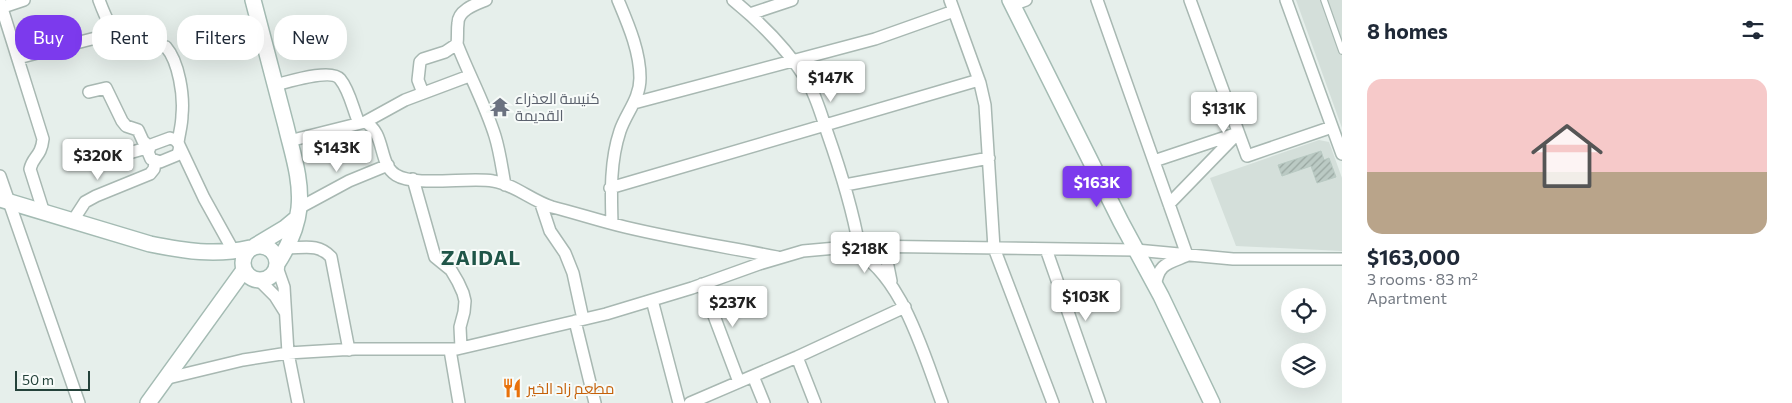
<!DOCTYPE html>
<meta charset="utf-8">
<style>
:root{--surface:#fff;--page:#f2f2f3;--text:#1f2937;--muted:#747a83;--line:#e0e1e3;--accent:#7c3aed}
body{margin:0;font-family:Commissioner,Cairo,sans-serif;background:var(--page);color:var(--text);height:100vh;display:flex;flex-direction:column;font-size:19px;white-space:nowrap}
*{box-sizing:border-box;margin:0}
p{font-size:16px;color:var(--muted)}
.icon{flex:none;width:28px;height:28px;fill:none;stroke:currentColor;stroke-width:2;stroke-linecap:round;stroke-linejoin:round}
.map{position:relative;flex:1;overflow:hidden}
.panel{display:flex;flex-direction:column;background:var(--surface);width:450px}
.panel>*{flex:none}
.banner{position:absolute;left:15px;top:15px;width:475px;height:45px;display:flex;gap:10px}
.tools{position:absolute;left:1281px;top:288px;display:grid;gap:10px}
.tools a{display:grid;place-items:center;width:45px;height:45px;border-radius:50%;background:var(--surface);box-shadow:0 5px 20px #0002;font-size:25px}
.scale{position:absolute;left:15px;bottom:12px;width:75px;box-sizing:border-box;padding-left:5px;border:2px solid #24423a;border-top:0;font-size:14px;line-height:18px;white-space:nowrap;color:#24423a;-webkit-text-stroke:4px #f7fbf9;paint-order:stroke}
.price{position:absolute;translate:-50% -42px;padding:0 11px;border-radius:5px;background:#fff;color:#222;font-size:16px;line-height:32px;filter:drop-shadow(0 1px 2px #0008)}
.price::after{content:'';position:absolute;left:50%;top:30px;width:15px;height:11px;margin-left:-8px;background:inherit;clip-path:polygon(0 0,100% 0,50% 100%)}
.price.on{background:var(--accent);color:#fff}
ul{padding:0;list-style:none}
li{display:grid;align-content:center;gap:10px;height:265px;padding:0 25px}
li+li{border-top:1px solid var(--line)}
li span{display:grid;place-items:center;height:155px;border-radius:15px;color:#555}
li>.icon{margin-inline-start:auto}
span .icon{width:90px;height:90px;fill:#fffc;stroke-width:1}
li b{font-size:21px}
h2{display:flex;justify-content:space-between;align-items:center;height:60px;padding:0 25px;font-size:21px}
.pill{padding:0 18px;border-radius:20px;background:var(--surface);box-shadow:0 5px 20px #0002;font-size:18px;line-height:45px}
.pill.on{background:var(--accent);color:#fff}
main{display:flex;flex:1;min-height:0}
.map>svg:first-child{display:block}
</style>
<main>
<div class="map">
<svg width="1342" height="403" viewBox="0 0 1342 403">
<defs>
<pattern id="building-hatch" width="6" height="6" patternUnits="userSpaceOnUse" patternTransform="scale(1.25)"><rect width="6" height="6" fill="#bbcac4"/><path d="M-1 1l2-2M0 6l6-6M5 7l2-2" fill="none" stroke="#98a6a0"/></pattern>
</defs>
<rect width="100%" height="100%" fill="#e6efeb"/>
<path fill="#d4dfda" d="M1296,0H1342V128Z
M1319,140L1329,142L1342,178V251L1236,246L1210,178Z"/>
<path fill="url(#building-hatch)" stroke="#b8c9c2" d="M1321,151L1324,160L1329,158L1336,177L1317,183L1311,166L1282,176L1278,165Z"/>
<g fill="none" stroke-linecap="round" stroke-linejoin="round">
<defs>
<path id="lane" d="M1324,0L1342,51"/>
<path id="street" d="M99,0C115,43 122,42 166,47C179,62 184,96 182,115C182,125 179,134 178,143
M733,0C760,22 787,49 806,79C816,95 821,114 827,132C840,169 852,206 859,246
M950,0L980,83L985,105L994,248L1053,403
M1097,0L1187,255
M1190,0L1247,156L1332,127
M1286,0L1342,154
M0,2L43,139C41,157 33,156 30,169L44,213
M1012,5L1026,0
M0,8L24,0
M750,14L792,0
M457,44C469,75 485,104 495,136C500,152 502,169 505,185
M18,58L115,33
M275,85C288,82 331,68 340,79C350,91 353,110 359,123
M423,93L418,80L420,62L423,59L445,52L457,44C458,36 457,30 458,23C458,10 476,4 486,0
M634,103L875,39L954,11
M365,122L405,100L469,76
M170,138C179,140 182,147 177,155L160,162L151,159L148,152L151,145Z
M289,141L365,122C386,133 378,164 396,175C415,187 469,177 493,181C514,184 532,201 552,207C576,213 600,221 625,227C675,239 726,247 777,257
M179,145L204,198L234,252
M87,156L97,154L109,157H115L150,147L143,141L138,130L126,126L122,121L106,88L89,92
M1154,161L1235,134
M0,176L79,403
M413,179L435,257L451,270L458,282L463,293L465,301L464,312L460,327L461,348
M845,185L989,158
M610,188L979,80
M541,204L550,231L565,253L573,273L583,319
M1169,204L1238,133
M299,208L349,181L388,165
M72,222L85,202L96,196L150,174L154,169L155,162
M612,223C611,192 610,161 620,131C626,113 640,99 640,78C640,51 628,24 618,0
M888,246L887,261L891,281
M848,247C901,269 923,353 942,403
M287,248C304,248 318,243 331,257L349,350
M1046,249L1100,403
M277,267L284,287L288,353L298,403
M259,280L275,296L285,312
M702,284L739,382
M1155,286C1159,264 1166,264 1186,256
M652,300L679,403
M575,321L595,403
M450,350L459,403
M797,357L815,403
M753,376L764,403
M164,379L243,360L288,353L355,349H457L606,314L692,288L759,264L803,251L859,246L1136,250L1233,259H1342
M690,403L797,357L905,307"/>
<path id="secondary" d="M253,0C264,42 275,84 286,126C292,152 302,180 299,208C297,228 288,247 277,264
M1010,0L1121,222L1161,296L1212,403
M0,199L150,244C185,251 215,256 250,248
M243 263a17 17 0 1 1 34 0a17 17 0 1 1-34 0Z
M255,246L285,228L297,218
M148,403L244,270"/>
</defs>
<use href="#lane" stroke="#a8b8b2" stroke-width="8"/>
<use href="#street" stroke="#a8b8b2" stroke-width="14"/>
<use href="#secondary" stroke="#a4bbb3" stroke-width="18"/>
<use href="#lane" stroke="#fff" stroke-width="5.5"/>
<use href="#street" stroke="#fff" stroke-width="11"/>
<use href="#secondary" stroke="#fff" stroke-width="15"/>
</g>
<defs>
<symbol id="temple-bare" viewBox="-9 -9 18 18"><path d="M0-6L5-2H3V0L6.5 2.5H4V6H1.5V3h-3V6H-4V2.5H-6.5L-3 0V-2H-5Z" fill="#6b7280" stroke="#f7fbf9" stroke-width="2.5" paint-order="stroke"/></symbol>
<symbol id="restaurant-bare" viewBox="-9 -9 18 18"><path d="M-5-6h1v4h1v-4h1v4h1v-4h1v5L-1.5 .5V6h-2V.5L-5-1ZM5-6V6H3V1.5H1.5Q1.5-4 5-6Z" fill="#e8710a" stroke="#f7fbf9" stroke-width="2.5" paint-order="stroke"/></symbol>
</defs>
<g fill-rule="evenodd">
<use href="#temple-bare" x="486" y="93" width="28" height="28"/>
<use href="#restaurant-bare" x="498" y="374" width="28" height="28"/>
</g>
<g text-anchor="middle" dominant-baseline="central" stroke-width="4" stroke-linejoin="round" paint-order="stroke">
<g font-size="15" fill="#5b616d" stroke="#f7fbf9" text-anchor="start">
<text x="515" y="98">كنيسة العذراء<tspan x="515" dy="17">القديمة</tspan></text>
</g>
<g font-size="15" fill="#c56008" stroke="#f7fbf9" text-anchor="start">
<text x="527" y="388">مطعم زاد الخير</text>
</g>
<g font-size="20" font-weight="bold" letter-spacing="1" fill="#1f5548" stroke="#f7fbf9">
<text x="481" y="257">ZAIDAL</text>
</g>
</g>
</svg>
<div class="tools">
<a><svg class="icon" aria-label="locate" viewBox="0 0 24 24"><circle cx="12" cy="12" r="6"/><path d="M12 2v4M12 18v4M2 12h4M18 12h4"/></svg></a>
<a><svg class="icon" aria-label="layers" viewBox="0 0 24 24"><path d="M12 4l9 5-9 5-9-5zM3 14l9 5 9-5"/></svg></a>
</div>
<div class="scale">50 m</div>
<b class="price" style="left:831px;top:103px">$147K</b>
<b class="price" style="left:1224px;top:134px">$131K</b>
<b class="price" style="left:337px;top:173px">$143K</b>
<b class="price" style="left:98px;top:181px">$320K</b>
<b class="price on" style="left:1097px;top:208px">$163K</b>
<b class="price" style="left:865px;top:274px">$218K</b>
<b class="price" style="left:1086px;top:322px">$103K</b>
<b class="price" style="left:733px;top:328px">$237K</b>
<div class="banner">
<a class="pill on">Buy</a>
<a class="pill">Rent</a>
<a class="pill">Filters</a>
<a class="pill">New</a>
</div>
</div>
<section class="panel">
<h2>8 homes<svg class="icon" aria-label="filters" viewBox="0 0 24 24"><path d="M4 7h16M4 17h16"/><circle cx="9" cy="7" r="2"/><circle cx="15" cy="17" r="2"/></svg></h2>
<ul>
<li><span style="background:linear-gradient(#f6c9c9 60%,#b9a48a 0)"><svg class="icon" aria-label="home" viewBox="0 0 24 24"><path d="M3 11l9-7 9 7M6 9v11h12V9"/></svg></span><div><b>$163,000</b><p>3 rooms · 83 m²</p><p>Apartment</p></div></li>
</ul>
</section>
</main>
